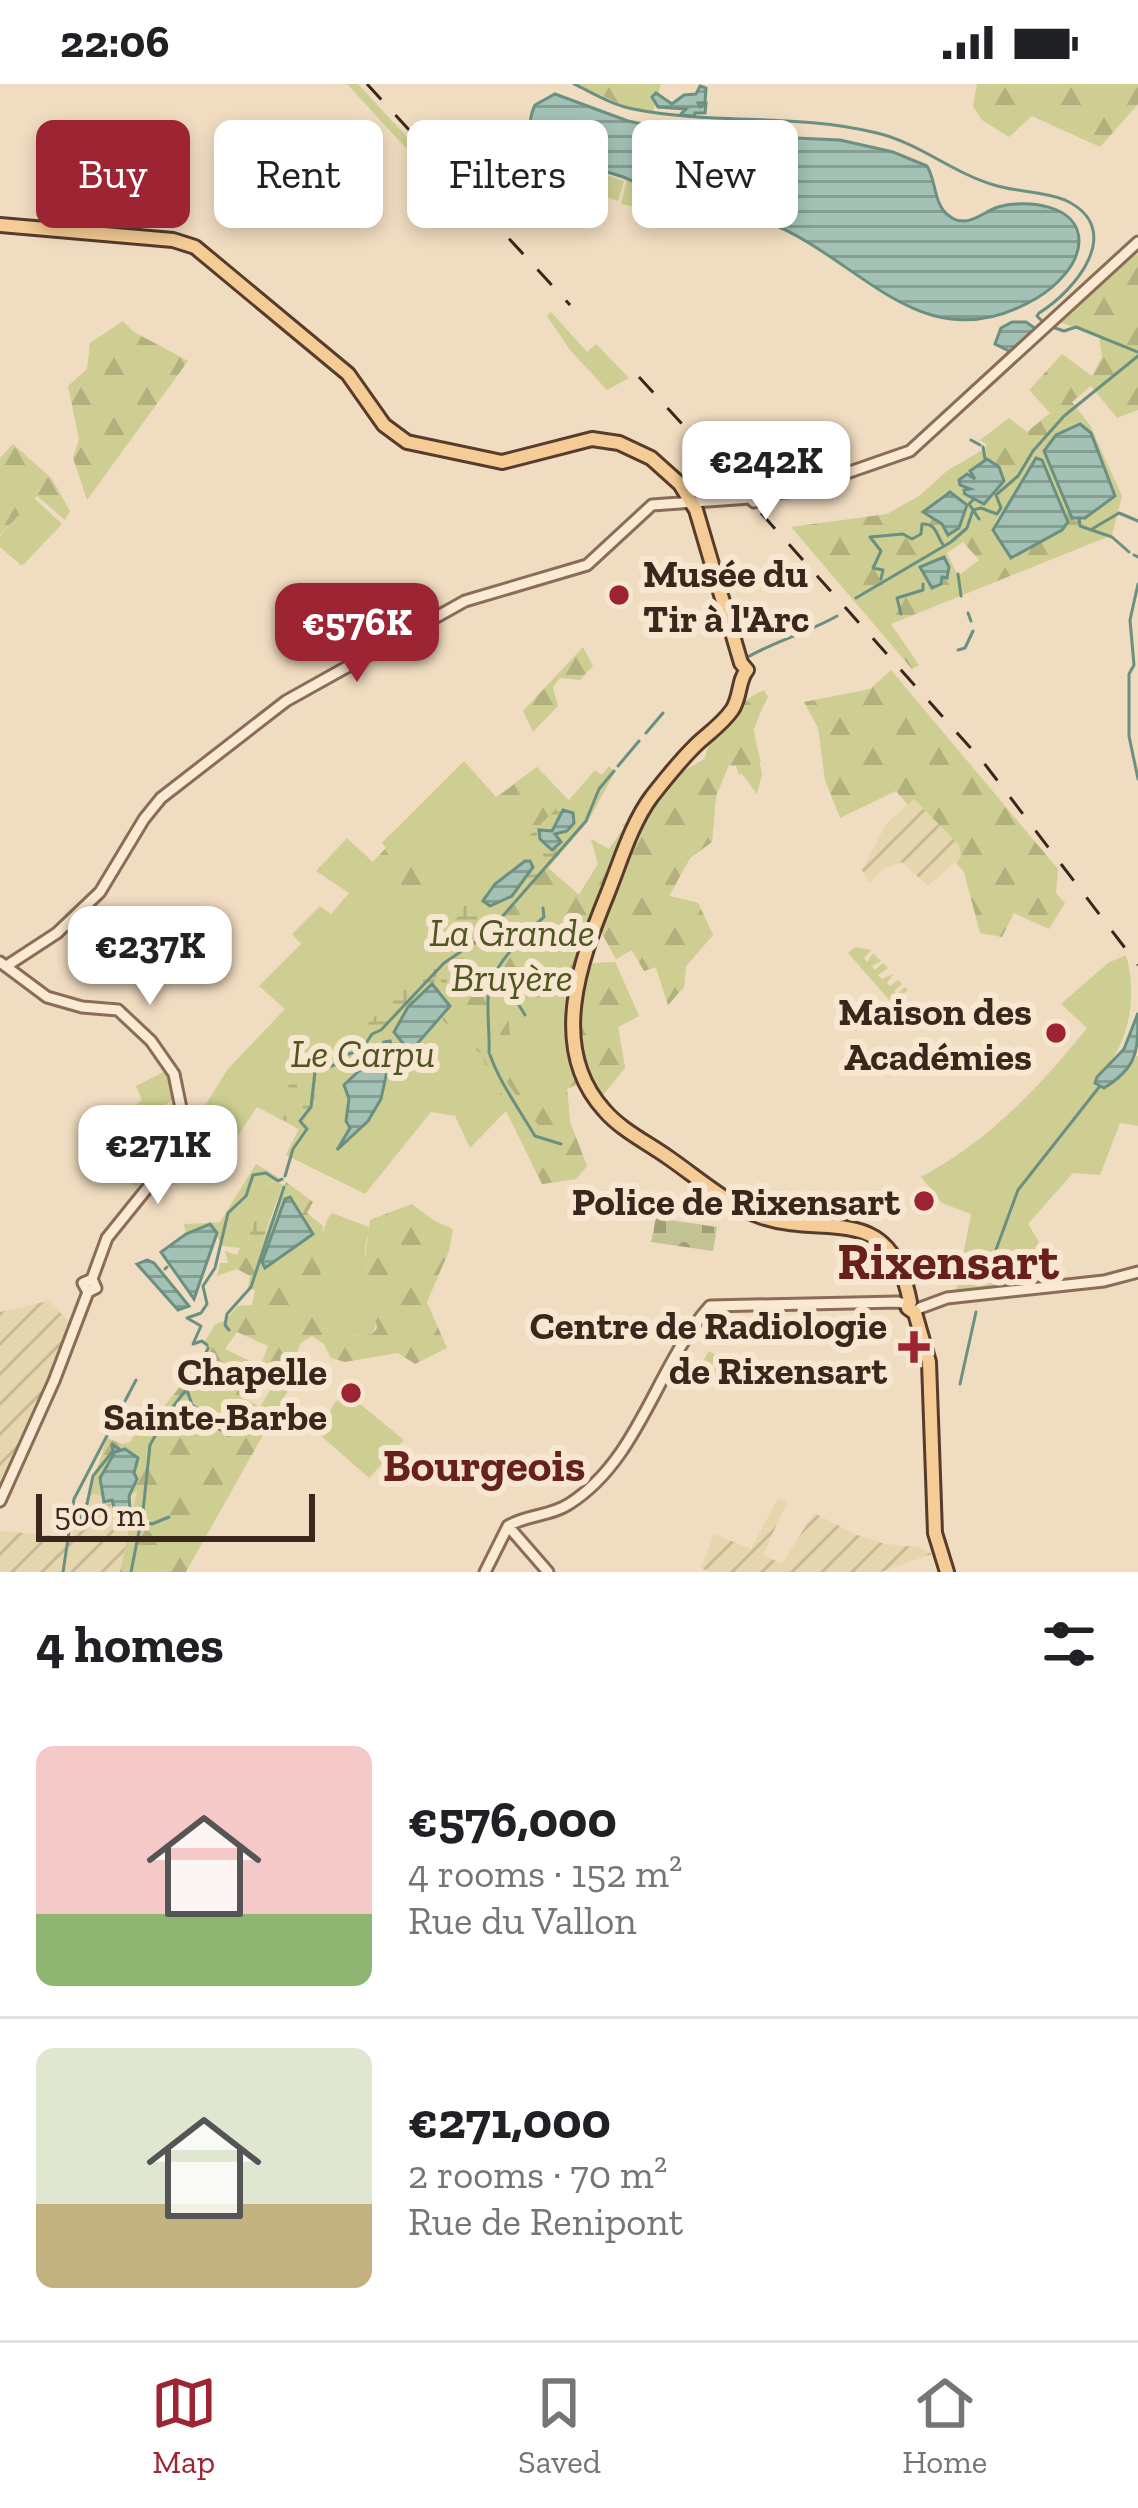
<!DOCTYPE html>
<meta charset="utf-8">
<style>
:root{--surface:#fff;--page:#f2f2f2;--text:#202124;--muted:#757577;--line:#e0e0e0;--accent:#9c2433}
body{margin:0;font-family:"Zilla Slab",serif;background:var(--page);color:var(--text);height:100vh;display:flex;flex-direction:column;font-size:45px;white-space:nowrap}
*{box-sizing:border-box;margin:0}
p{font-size:39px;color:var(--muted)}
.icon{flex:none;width:66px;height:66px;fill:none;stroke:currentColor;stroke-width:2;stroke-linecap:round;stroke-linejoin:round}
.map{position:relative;height:1488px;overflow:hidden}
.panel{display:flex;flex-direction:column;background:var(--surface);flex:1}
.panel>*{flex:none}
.hud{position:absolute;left:36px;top:36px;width:1068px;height:108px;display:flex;gap:24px}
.scale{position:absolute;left:36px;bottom:30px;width:279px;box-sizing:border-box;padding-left:12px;border:6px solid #39271c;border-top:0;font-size:33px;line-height:42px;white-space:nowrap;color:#39271c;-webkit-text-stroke:9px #f7e7d0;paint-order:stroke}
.price{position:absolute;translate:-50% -102px;padding:0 27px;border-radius:24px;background:#fff;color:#222;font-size:39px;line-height:78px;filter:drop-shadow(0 3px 6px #0008)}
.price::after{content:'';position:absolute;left:50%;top:72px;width:36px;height:27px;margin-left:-18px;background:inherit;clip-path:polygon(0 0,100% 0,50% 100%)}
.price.current{background:var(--accent);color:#fff}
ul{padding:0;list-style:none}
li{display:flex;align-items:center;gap:36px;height:300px;padding:0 36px}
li+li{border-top:3px solid var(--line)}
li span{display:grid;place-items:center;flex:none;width:336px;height:240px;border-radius:18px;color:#555}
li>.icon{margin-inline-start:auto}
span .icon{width:144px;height:144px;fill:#fffc;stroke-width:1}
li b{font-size:51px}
h2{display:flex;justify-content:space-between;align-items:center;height:144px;padding:0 36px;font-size:51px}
.chip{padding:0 42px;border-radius:18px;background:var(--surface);box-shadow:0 6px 18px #0003;font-size:42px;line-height:108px}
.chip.current{background:var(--accent);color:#fff}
.status{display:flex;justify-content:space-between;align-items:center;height:84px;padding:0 60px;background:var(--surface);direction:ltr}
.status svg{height:33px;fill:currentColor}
.tab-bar{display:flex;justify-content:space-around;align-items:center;height:168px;border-top:3px solid var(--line);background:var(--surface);font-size:33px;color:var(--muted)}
.tab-bar a{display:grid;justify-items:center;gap:6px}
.tab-bar .current{color:var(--accent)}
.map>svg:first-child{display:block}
</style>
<div class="status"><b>22:06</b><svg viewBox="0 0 49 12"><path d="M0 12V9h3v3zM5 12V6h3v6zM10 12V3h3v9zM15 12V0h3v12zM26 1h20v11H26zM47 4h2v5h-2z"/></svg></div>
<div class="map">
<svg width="1138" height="1488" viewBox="0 0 1138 1488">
<defs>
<pattern id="farmland-furrows" width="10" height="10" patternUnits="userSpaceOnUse" patternTransform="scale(3)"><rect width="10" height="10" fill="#e6d6ad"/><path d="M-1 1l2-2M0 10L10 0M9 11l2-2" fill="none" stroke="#c6b894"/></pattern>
<pattern id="forest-firs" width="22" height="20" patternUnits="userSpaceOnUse" patternTransform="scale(3)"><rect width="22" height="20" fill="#cece93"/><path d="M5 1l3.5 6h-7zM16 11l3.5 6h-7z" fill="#b2b17e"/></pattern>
<pattern id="wetland-marsh" width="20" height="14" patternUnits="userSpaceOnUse" patternTransform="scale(3)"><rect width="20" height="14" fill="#cece93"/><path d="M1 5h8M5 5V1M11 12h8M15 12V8" fill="none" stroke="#b2b17e"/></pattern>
<pattern id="cemetery-stones" width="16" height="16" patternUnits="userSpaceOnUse" patternTransform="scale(3)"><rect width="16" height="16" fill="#c2c393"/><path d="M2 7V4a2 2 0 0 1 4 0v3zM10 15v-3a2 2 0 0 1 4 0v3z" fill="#9f9e77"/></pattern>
<pattern id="water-rules" width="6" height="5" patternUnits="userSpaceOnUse" patternTransform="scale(3)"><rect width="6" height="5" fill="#a3c2b5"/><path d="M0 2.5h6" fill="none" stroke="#869e92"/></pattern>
</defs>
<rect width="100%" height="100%" fill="#f0dcc0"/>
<path fill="url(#farmland-furrows)" d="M914,715L959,761L961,773L928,802L902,778L883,785L869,799L862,786L886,740Z
M48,1217L71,1239L51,1301L0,1407V1228Z
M129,1405L137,1406L120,1488H0V1447L72,1453L89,1409L103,1412L110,1420Z
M778,1414L787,1418L763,1471L782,1480L814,1429L857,1451L885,1460L920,1463L932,1470L881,1488H710L701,1484L714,1450L751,1465Z"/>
<path fill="#cece93" d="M583,83L624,97L618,117L597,110L599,101L595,108L577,100Z
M627,96L653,107L649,126L621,120Z
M551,228L587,268L596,260L629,294L607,306L570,266L547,232Z
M34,414L62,440L22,482L0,463V452Z
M764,606L768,613L753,642L762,691L757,710L736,682L729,681L716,712L712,758L690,774L669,812L698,819L713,851L686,882L684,903L668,921L656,883L644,887L632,866L616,875L599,844L580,880L615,878L639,932L618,943L625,984L567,1005L570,1038L587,1082L576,1095L542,1100L506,1027L470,1064L455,1032L431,1028L365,1110L286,1071L299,1045L257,1023L228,1067L192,1043L227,986L285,925L259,902L301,860L292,850L320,822L331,830L349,809L316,787L347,754L373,778L386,764L382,759L464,677L496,713L537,683L568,717L595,686L602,691L609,682L615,688L587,739L548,784L579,811L598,780L591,755L609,765L626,745L622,741L646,727L685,686L705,675C711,646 738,617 764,606Z
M855,863L872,866L864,874L867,878L873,869L881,877L872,882L875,886L883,879L888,884L878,891L882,895L893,890L887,899L890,902L898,896L902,900L894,907L897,910L905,903L908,906L892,919L848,869Z
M1126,871C1138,911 1130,963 1097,993L1121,994L1138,971V1042L1120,1039L1100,1091L1073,1089L1028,1140L1039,1158L1013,1204L956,1208L971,1130L942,1119L921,1093C988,1057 1039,1004 1087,944L1061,920L1108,879Z
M169,985L177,1012L133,1045L154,1084L137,1102L120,1095L91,1067L125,1048L123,1033L142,1016L136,1002Z
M256,1080L286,1098L270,1097L248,1154L227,1138H220Z
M332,1129L369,1143C368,1154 364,1162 365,1173C367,1198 385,1228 372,1250L352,1252L323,1244C320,1218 314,1147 332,1129Z
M709,1267L738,1285L728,1302L699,1284Z
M349,1311L404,1356L369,1394L318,1349L335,1318Z"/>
<path fill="url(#forest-firs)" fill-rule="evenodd" d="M347,0H358L420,67L416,75Z
M576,0H661L653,28L629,24Z
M977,0H1138V20L1100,63L1032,32L1009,53L982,36L973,22Z
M1128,166L1138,171V326L1117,334L1091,302L1072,318L1090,341L1122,412L1112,451L891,540L919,581L912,585L791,443L887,430L919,412L948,386L983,366L987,361L980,356L1009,334L1027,348L1050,329L1029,306L1062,270L1092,292L1102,273L1099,253L1057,237ZM1045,362L1107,391L1115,414L1075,437L1044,368ZM1040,374L1068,435L1055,450L1012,474L995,438ZM976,382L999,383L1003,397L984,420L968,413L965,406L970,405L959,396L965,390L975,395L970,387ZM946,408L963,431L960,444L948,451L942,440L923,427ZM963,458L979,476L958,492L947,469ZM942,472L949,483L940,488L949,493H942L941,500L932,504L934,498H929L920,485Z
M123,237L134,248L188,277L87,416L73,374L79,355L68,302L87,285L90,259Z
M13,360L52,395L70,427L65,436L37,412L0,451V374Z
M583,563L593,582L580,596L560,594L553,603L558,622L533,648L523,627Z
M891,586L1058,785L1056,809L1065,819L1049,845L1014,829L1002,853L980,849L964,788L956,779L961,773L959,761L914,715L908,721L896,707L840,734L825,696L818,644L804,618L870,605Z
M742,615L762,625L753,647L761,678L739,691L736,682L728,681L716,712L712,758L690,774L669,812L698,819L713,851L686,882L684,903L668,921L656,883L644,887L632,866L616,875L599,844L580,880L615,878L639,932L618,943L625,984L595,1021L581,997L567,1005L570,1038L587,1082L576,1095L542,1100L507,1027L503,1029L482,971L439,933L446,929L434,896L437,891L456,913L422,862L451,841L466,838L465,816L531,754L496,714L537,683L583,731L586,738L548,784L579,811L598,780L591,755L609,765L637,725L685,686L705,675L707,665ZM574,908L579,983L515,991L506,918ZM463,918C468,944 482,946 488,968L449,937ZM497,980C510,1009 534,1030 548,1057L544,1062H534L511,1024L506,1025L493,981Z
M390,750L434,795L423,812L393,798L372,779L386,764L382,759Z
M286,1098L313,1118L307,1129L323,1142L320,1198L323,1244L352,1252L372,1250L377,1244L365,1174L370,1136L412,1120L433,1136L453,1145L449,1167L427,1218L447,1264L415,1280L398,1269L345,1278L331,1274L324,1260L312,1252L301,1259L290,1285L262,1278L268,1262L237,1248L225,1265L248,1276L240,1312L260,1323L278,1293L290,1303L186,1488H120L137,1407L105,1421L102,1412L89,1409L107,1354L122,1360L130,1358L149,1328L153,1325L158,1330L208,1268L205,1257L215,1240L224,1237L238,1222L252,1221L255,1206L248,1204L250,1192L237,1185L217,1192L220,1179H228L225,1167L237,1171L240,1164L223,1162L211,1140L186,1150L184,1140L227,1138L260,1163ZM290,1113L313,1150L264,1183L262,1180C269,1159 274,1128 290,1113Z"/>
<path fill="url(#wetland-marsh)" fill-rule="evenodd" d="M566,715L586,738L548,784H543L528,808L461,870L468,882L456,913L436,892L434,896L450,922L431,900L401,931L397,944L413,967L403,972L380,949L362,970L322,989L307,1040L309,1050L292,1075L286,1071L299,1045L277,1032L290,998L327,965L356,951L409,899L422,862L451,841L463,826L465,816ZM530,777C526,796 507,818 488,822L483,816L495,800Z
M270,1097L283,1100L260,1163L248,1154Z"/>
<path fill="url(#cemetery-stones)" d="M656,1134L717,1143L713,1167L651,1158Z"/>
<path fill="url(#water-rules)" stroke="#6a9082" stroke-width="3" d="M700,2L706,4L705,19H698L700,23L706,20L705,29H695L694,32L680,31L686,25L658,23L652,13L656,9L672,20L684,11L696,10Z
M555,10L628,37L686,49L840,56L893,68L927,82C936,96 934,121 948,131C954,136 957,137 965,137C977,136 986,127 998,123C1025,115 1079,120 1079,157C1079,181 1055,203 1037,214C921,282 863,174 765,137C735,126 705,124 676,116C655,111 638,97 617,91C593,83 560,81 541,62C528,49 528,36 535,21Z
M1012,238H1026L1036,245L1011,268L995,260L1001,244Z
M1080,340L1091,349L1115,412L1085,434H1072L1044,367L1056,351Z
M1036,374L1042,376L1068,438L1062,446L1011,474L993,446Z
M987,375L999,383L1004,397L984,420L965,410L964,406L970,405L960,401L959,396L967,390L975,395L970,387Z
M950,408L967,421L959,444L948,451L942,440L923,428Z
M944,473L949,483L947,494L942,493L941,500L932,504L920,483Z
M563,726L573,729L574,739L567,747L555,750L561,758L552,766L540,755L539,746L552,747Z
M525,777H530L533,783L512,812L490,822L483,817L495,800Z
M432,900L450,922L410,968L394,948L408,923Z
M1138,929C1138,967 1138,983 1104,1004L1095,999L1097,993L1124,965Z
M390,957L394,967L403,972L387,987L381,1015L368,1037L337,1066L350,1044L346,1037L349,1015L344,1001L360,986H369L366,979L377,976L384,958Z
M290,1113L313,1150L265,1184L262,1178L285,1115Z
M210,1140L217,1149L194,1215L161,1168L186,1150Z
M147,1176L154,1179L189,1222L178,1226L137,1180Z
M125,1365L138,1374L134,1389L137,1395L129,1412L130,1426L116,1430L112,1416L104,1418L100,1394L115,1368Z"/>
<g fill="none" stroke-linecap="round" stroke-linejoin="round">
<path stroke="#6a9082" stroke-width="3" d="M574,0C593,9 612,21 633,25C713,41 798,29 877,49C919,59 953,89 994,101C1016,108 1043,107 1065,116C1127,145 1075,207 1039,229L1037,232L1044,239
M1052,243L1064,247L1076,243L1138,268
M971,356L980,361
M983,363L985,375
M974,415L969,420L979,435
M1079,434L1080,442L1112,453L1129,468
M1092,445L1119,429L1138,437
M1134,471L1138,473
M958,490L961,512
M881,495L883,486L873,484L881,467L870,453L903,450L912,455L921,450L922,440C937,439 936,452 944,462
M1138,500L1130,536L1134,581L1129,590V652L1138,695
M856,514L951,458L967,444L973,426L981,424L997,430L1001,424L996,411L1018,392L1033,367L1064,332L1138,272
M968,529L971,537
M901,530L897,514L923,506V500
M958,566L965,564L973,547
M746,574C775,557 807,549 837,532
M646,649L663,629
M618,682L639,657
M492,902L512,910L525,931
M489,969C490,954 486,917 489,903C496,879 525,849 544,833L543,824
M490,971C500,999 519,1025 535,1052L561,1060
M285,1092L293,1065L307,1045L300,1037L311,1023L315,988L337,980L344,971L361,967L372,950L381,946L444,879L487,850L586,737L599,705L614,687
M165,1185L167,1183
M987,1190L1018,1106L1100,1002
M229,1246L225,1241L227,1230L251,1203L284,1103
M207,1261L202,1257L193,1260L201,1242L187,1234L201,1229L207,1220L203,1202L215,1184L228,1129L246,1112L253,1091L266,1089L278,1097L282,1095
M960,1300L976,1228
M187,1306L192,1321L214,1335L216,1342L226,1350
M172,1324L195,1294L208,1264
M228,1351L235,1350
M143,1437L152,1440L169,1433
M82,1443L80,1425L87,1420L93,1392L113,1367L112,1360L120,1366
M63,1488L74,1415L136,1296
M131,1488L143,1427L150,1361L169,1327"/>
<defs>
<path id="minor" d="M750,414L754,406L761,410L795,407L910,367L1138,158
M0,878L47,913L82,923L118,926L151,957L174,990L184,1039L161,1087L107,1154L92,1195
M8,881L57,849L100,808L144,735L161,714L286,617L465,517L587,481L652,421L750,414L754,418L760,416L761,410
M920,1224L947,1214L1104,1197L1138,1188
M0,1417L54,1297L88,1208L96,1204L92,1195L83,1199L88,1208
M508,1442C526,1431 551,1432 569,1420C640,1375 656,1282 710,1222L898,1218L908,1221
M508,1442L548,1488
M485,1488L508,1442"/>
<path id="major" d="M0,141L173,156L195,163L348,290L384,341L407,358L502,378L592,355L619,359L651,374L680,400L696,426L741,579L747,586C738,596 741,613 732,626C720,643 705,651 693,664C681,676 663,698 652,712C631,740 620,779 607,811C580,877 548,964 604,1026C621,1046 648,1059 669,1074C698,1094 728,1121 762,1133C827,1155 890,1115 910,1218
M910,1218L908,1224L915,1229L929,1278L935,1449L947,1488"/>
</defs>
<use href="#minor" stroke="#8a6c57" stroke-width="15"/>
<use href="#major" stroke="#573b2c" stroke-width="18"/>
<use href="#minor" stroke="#faead4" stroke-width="9"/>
<use href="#major" stroke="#f5cc95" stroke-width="12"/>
<path stroke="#39271c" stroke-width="3" stroke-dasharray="21 21" stroke-linecap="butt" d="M367,0L570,221
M639,293L718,379
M761,429L984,679L1138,881"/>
</g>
<g fill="#9c2433" stroke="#f7e7d0" stroke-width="4.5">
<circle cx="619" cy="511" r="12"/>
<circle cx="1056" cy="949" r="12"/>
<circle cx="924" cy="1117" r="12"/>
<path d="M908 1245h12v12h12v12h-12v12h-12v-12h-12v-12h12z"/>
<circle cx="351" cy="1309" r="12"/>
</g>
<g text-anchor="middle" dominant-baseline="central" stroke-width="12" stroke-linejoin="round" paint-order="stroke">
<g font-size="39" font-weight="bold" fill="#39271c" stroke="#f7e7d0" text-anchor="end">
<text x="643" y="489" text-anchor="start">Musée du<tspan x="643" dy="45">Tir à l'Arc</tspan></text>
<text x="1032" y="927">Maison des<tspan x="1032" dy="45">Académies</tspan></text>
<text x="900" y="1117">Police de Rixensart</text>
<text x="887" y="1241">Centre de Radiologie<tspan x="887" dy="45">de Rixensart</tspan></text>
<text x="327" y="1287">Chapelle<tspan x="327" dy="45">Sainte-Barbe</tspan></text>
</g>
<g font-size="39" font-style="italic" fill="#4f5622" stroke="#f7e7d0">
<text x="512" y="848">La Grande<tspan x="512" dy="45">Bruyère</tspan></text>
<text x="363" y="969">Le Carpu</text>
</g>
<g font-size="45" font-weight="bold" fill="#67211a" stroke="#f7e7d0">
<text x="484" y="1382">Bourgeois</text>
</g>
<g font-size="51" font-weight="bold" fill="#67211a" stroke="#f7e7d0">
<text x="948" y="1177">Rixensart</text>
</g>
</g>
</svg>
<div class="scale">500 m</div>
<b class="price" style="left:766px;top:439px">€242K</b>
<b class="price current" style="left:357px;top:601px">€576K</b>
<b class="price" style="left:150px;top:924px">€237K</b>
<b class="price" style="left:158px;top:1123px">€271K</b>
<div class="hud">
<a class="chip current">Buy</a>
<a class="chip">Rent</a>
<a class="chip">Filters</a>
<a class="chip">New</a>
</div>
</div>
<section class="panel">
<h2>4 homes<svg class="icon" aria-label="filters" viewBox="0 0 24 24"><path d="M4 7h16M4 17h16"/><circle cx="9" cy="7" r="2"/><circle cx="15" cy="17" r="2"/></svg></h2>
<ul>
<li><span style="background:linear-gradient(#f6c9c9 70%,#8fb573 0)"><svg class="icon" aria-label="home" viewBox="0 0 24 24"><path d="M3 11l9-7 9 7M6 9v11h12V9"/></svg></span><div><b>€576,000</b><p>4 rooms · 152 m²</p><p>Rue du Vallon</p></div></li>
<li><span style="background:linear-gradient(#dfe7d0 65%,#c2b280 0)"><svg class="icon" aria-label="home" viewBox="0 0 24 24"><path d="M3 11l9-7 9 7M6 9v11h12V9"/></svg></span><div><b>€271,000</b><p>2 rooms · 70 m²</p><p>Rue de Renipont</p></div></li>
</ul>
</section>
<nav class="tab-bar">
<a class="current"><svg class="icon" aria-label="map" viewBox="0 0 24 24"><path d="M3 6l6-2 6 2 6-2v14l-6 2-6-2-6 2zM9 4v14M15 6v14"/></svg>Map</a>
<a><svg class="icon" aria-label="saved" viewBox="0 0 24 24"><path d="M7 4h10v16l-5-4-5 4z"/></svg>Saved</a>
<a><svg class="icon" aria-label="home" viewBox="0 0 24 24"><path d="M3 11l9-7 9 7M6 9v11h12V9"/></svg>Home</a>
</nav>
